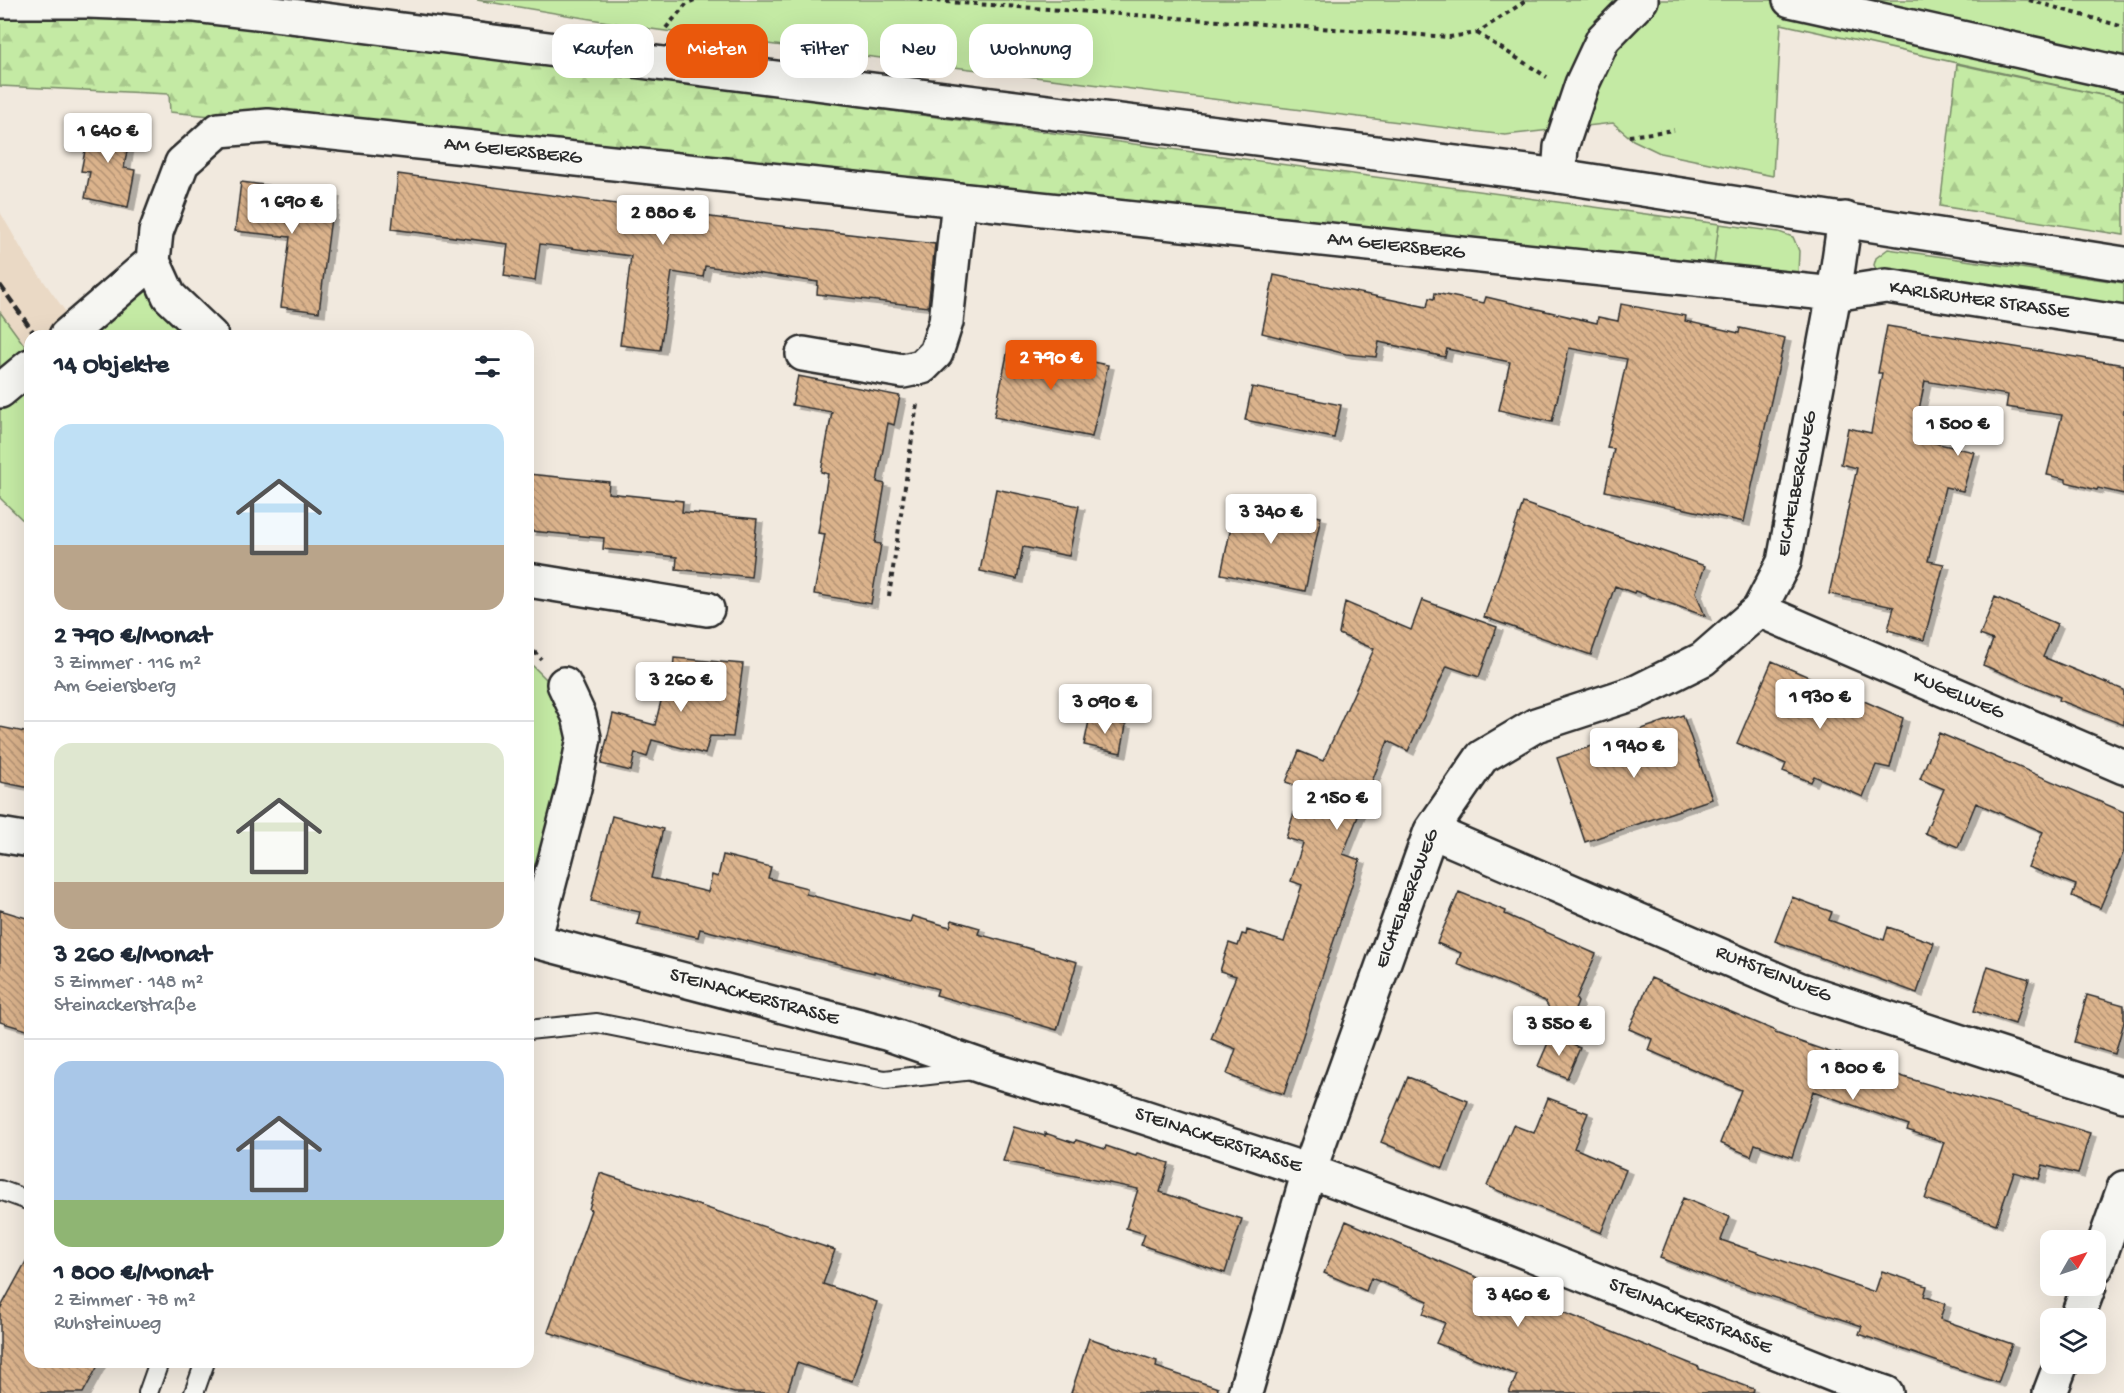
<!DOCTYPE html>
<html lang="de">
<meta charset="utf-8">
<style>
:root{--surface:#fff;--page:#f6f6f7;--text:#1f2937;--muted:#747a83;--line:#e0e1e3;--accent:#ea580c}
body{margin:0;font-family:"Gochi Hand",sans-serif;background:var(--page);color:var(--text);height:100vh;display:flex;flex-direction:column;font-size:22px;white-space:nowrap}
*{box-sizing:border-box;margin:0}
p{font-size:20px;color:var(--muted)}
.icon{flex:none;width:33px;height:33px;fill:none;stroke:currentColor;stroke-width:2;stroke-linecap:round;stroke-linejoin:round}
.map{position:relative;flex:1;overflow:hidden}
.details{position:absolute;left:24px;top:330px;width:510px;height:1038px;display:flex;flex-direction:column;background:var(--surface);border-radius:18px;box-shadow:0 6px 24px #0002}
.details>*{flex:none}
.guide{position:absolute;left:552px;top:24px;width:570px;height:54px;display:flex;gap:12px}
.needle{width:39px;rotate:51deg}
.controls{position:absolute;left:2040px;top:1230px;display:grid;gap:12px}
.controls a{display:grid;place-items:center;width:66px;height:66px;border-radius:12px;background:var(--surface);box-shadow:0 6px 24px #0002;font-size:30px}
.price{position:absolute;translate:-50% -51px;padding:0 14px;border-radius:6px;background:#fff;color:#222;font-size:20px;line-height:39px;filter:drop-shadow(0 2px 3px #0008)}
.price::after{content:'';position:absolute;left:50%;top:36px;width:18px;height:14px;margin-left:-9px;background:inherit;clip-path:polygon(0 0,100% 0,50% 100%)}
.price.active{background:var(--accent);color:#fff}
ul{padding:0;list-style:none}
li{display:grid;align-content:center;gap:12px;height:318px;padding:0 30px}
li+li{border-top:2px solid var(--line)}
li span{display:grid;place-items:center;height:186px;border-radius:18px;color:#555}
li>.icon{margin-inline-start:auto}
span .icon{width:108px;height:108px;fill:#fffc;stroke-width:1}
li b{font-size:26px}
h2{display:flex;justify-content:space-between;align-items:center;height:72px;padding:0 30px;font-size:26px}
.pill{padding:0 21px;border-radius:18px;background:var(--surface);box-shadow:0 6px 24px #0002;font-size:21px;line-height:54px}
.pill.active{background:var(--accent);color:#fff}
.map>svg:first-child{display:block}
</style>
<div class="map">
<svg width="2124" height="1393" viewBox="0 0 2124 1393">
<defs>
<pattern id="forest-firs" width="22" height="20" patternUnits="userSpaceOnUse" patternTransform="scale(1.5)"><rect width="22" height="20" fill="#c4eaa4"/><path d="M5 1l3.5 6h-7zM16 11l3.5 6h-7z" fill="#a9c98d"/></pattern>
<pattern id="building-back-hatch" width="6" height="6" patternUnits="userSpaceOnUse" patternTransform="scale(1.5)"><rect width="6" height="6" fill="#dbb38c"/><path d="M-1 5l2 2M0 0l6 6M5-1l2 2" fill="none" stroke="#b29273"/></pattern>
<filter id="shadow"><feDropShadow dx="6" dy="4" stdDeviation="0" flood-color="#0004"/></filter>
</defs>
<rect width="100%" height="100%" fill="#f1e9de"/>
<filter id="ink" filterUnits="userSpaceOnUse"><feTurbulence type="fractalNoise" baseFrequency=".0167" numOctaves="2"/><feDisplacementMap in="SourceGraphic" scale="12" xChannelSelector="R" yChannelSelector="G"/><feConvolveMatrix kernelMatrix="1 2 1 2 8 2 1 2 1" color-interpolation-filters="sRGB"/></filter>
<g filter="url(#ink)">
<path fill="#ead9c5" d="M0,212L25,255L83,336H30V354L0,312Z"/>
<path fill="#c4eaa4" stroke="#788a68" stroke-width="1.5" d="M477,0H2124V100L1781,24L1773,176L1660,153L1633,140L1613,123L1505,135L702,36L644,28Z
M1719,224L1779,232L1793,237L1799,251L1798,275L1714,263Z
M1888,249L2124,283V315L1879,275L1874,265L1876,258Z
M147,291L194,336H87Z
M0,312L30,353L0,377Z
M30,382V527L0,498V407Z
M528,661L558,691L570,733L528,902Z"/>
<path fill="url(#forest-firs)" stroke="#788a68" stroke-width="1.5" d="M0,14L275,21L658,79L1719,224L1714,263L170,112L169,94L0,86Z
M1957,64L2124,100V235L1940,206Z"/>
<path fill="url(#building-back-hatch)" stroke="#2b2b2b" stroke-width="1.5" filter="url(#shadow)" d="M91,120L131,128L124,168L135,170L128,207L85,198L90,172L81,171Z
M398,174L755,223L935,244L928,307L817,294L818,282L705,266L703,277L672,272L660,350L620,345L631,256L540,244L535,281L504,276L508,244L392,229Z
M241,182L334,194L319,312L281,307L290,237L235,231Z
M1274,275L1427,307L1429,298L1434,299L1435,293L1484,303L1486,297L1597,323L1598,317L1618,321L1621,304L1686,316L1685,321L1739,333L1740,328L1785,338L1744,522L1605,491L1614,449L1607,448L1627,359L1569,348L1552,422L1499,410L1510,362L1447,349L1445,357L1379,342L1376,357L1346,354L1262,333Z
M1887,326L2124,365V494L2098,488L2097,490L2066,482V479L2047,475L2062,415L2006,407L2008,395L1925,381L1913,438L1974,452L1963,491L1945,487L1928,561L1944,564L1924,640L1888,630L1894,607L1829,594L1857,468L1841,464L1848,428L1871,433L1882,373H1878Z
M1009,345L1108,365L1092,437L994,417Z
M798,376L900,396L894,425L888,423L877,482L885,484L875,543L881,544L871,604L814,594L825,534L818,533L828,474L821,472L832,412L792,405Z
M1252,387L1341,405L1334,438L1245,420Z
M528,474L609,482L608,493L683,501L682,512L757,519L751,577L676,569L677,557L603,549L604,538L530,531Z
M996,489L1079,506L1069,556L1023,547L1017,579L980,571Z
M1237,499L1321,517L1305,591L1221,574Z
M1523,503L1705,566L1696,592L1705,616L1635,591L1634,593L1615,586L1591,655L1484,617Z
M1995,597L2057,624L2043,657L2124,690V725L2059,700L2060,697L1983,665L1993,640L1980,635Z
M1422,600L1497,627L1479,677L1447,666L1408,751L1388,741L1343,854L1360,860L1284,1094L1240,1080L1227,1074L1236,1049L1211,1039L1236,976L1220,971L1229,943L1238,946L1242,934L1246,935L1247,930L1284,942L1302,885L1291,881L1303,843L1286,838L1302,788L1286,782L1299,751L1323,761L1374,649L1339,634L1345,602L1411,630Z
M674,658L743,664L733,737L710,736L705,754L652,740L647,757L635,753L631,771L601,764L613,714L655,725L663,693L671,695Z
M1772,661L1903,718L1890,768L1876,765L1863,797L1814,776L1811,782L1783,771L1786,764L1737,743Z
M1683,715L1712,799L1585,842L1557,758Z
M1090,716L1126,725L1121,753L1084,745Z
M0,727L30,733V788L0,782Z
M1939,733L2124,812V851L2100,908L2072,896L2076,885L2028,867L2043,832L1976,803L1958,847L1925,833L1944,789L1920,779Z
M612,816L663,829L651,878L708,892L712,875L718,877L723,855L771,867L768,878L807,888L806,894L910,922L912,916L950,927L952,920L980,928L978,934L1077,962L1057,1030L936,995L938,989L874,971V973L700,929L698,937L637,924L640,912L591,901Z
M1459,892L1506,911L1505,914L1596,954L1576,999L1578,1002L1565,1036L1545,1001L1457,964L1461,953L1437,943Z
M1792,897L1832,912L1829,920L1884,940L1888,927L1934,943L1917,993L1775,941Z
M0,910L30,919V1031L0,1022Z
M1988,966L2029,979L2015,1024L1974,1011Z
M1651,978L1776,1031L1775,1033L1835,1054L1836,1052L1875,1066L1874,1068L2090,1133L2078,1174L2043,1165L2039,1179L2014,1172L1996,1224L1925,1199L1944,1142L1907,1130L1909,1125L1813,1091L1792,1157L1755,1144L1751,1156L1720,1143L1741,1090L1648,1050L1652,1039L1629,1029Z
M2087,995L2124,1005V1022L2115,1054L2074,1042Z
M1551,1036L1580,1048L1567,1078L1538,1066Z
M1408,1077L1468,1101L1443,1168L1381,1142Z
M1548,1098L1588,1113L1574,1148L1626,1170L1601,1233L1487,1186L1513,1125L1534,1133Z
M1014,1127L1045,1136V1133L1075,1143L1076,1140L1105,1149L1106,1146L1136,1156L1137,1153L1169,1163L1160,1192L1242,1219L1225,1273L1141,1245L1145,1234L1126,1228L1138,1189L1003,1161Z
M600,1173L835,1250L823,1284L877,1302L852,1381L797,1363L787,1393H734L548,1332L591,1210L589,1209Z
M1683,1198L1730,1217L1721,1240L1875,1292L1882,1271L1927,1286L1924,1296L1945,1304L1940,1319L2012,1344L1998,1383L1859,1334L1862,1326L1726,1282L1725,1283L1660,1258Z
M1346,1221L1464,1272L1699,1367V1369L1754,1389L1753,1393H1509L1517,1375L1436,1343L1445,1323L1423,1314L1428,1301L1371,1278L1366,1291L1324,1273Z
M30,1254V1362H100L83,1393H0V1309Z
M1089,1338L1157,1361L1156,1367L1218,1388L1217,1393H1071Z"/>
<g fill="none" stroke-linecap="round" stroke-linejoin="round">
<defs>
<path id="lane" d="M528,1030L597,1023L885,1080L973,1070
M0,1190L30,1201
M148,1393L159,1362
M194,1393L205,1362"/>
<path id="street" d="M1790,0L2124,74
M1559,176L1561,147L1582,84L1603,39L1641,0
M66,336L153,261
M211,336L169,296L153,261L156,232L182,163L219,130L268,126L1834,294L1886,286L2124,323
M803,354L903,371L922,367L936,353L946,322L959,200
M0,391L30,366
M528,580L707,609
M1759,610L2124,767
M1431,831L1798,989L2124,1095
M0,835L30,840
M528,939L886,1033L986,1068L1086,1098L1309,1171L1491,1238L1839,1377L1886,1393
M534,941L574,788L584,738L579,716L564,684
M2096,1267L2124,1188
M2077,1318L2089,1286
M1245,1393L1309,1171L1431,831L1482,757L1536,725L1637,692L1703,659L1759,610L1784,562L1834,294L1845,219
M2050,1393L2061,1364"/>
<path id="primary" d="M0,1H87L195,5L308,18L656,63L1559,176L2124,264"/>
</defs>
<use href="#lane" stroke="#2b2b2b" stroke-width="22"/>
<use href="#street" stroke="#2b2b2b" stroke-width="38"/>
<use href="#primary" stroke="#2b2b2b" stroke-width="38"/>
<path stroke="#2b2b2b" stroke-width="4" stroke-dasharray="4.5 4.5" stroke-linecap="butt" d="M919,0L1449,37L1477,33L1527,0
M2029,0L2124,27
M666,28L687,3L695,0
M1477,33L1547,77
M1629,136L1674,130
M889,596L917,404
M528,645L541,659"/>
<use href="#lane" stroke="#f6f6f2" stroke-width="18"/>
<use href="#street" stroke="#f6f6f2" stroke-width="33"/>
<use href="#primary" stroke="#f6f6f2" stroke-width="33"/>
<path stroke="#2b2b2b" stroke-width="4.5" stroke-dasharray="9 4.5" stroke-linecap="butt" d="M0,285L36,336"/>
</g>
</g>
<g text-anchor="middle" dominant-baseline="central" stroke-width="6" stroke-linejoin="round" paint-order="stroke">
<g font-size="20" fill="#2b2b2b" stroke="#f6f6f2">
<text transform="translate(513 152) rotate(6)">AM GEIERSBERG</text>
<text transform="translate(1396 247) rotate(6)">AM GEIERSBERG</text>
<text transform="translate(1979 301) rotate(8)">KARLSRUHER STRASSE</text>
<text transform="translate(1798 484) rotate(-79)">EICHELBERGWEG</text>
<text transform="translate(1958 696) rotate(23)">KUGELWEG</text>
<text transform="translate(1408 899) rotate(-69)">EICHELBERGWEG</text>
<text transform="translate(1773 975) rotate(22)">RUHSTEINWEG</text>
<text transform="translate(754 998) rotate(15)">STEINACKERSTRASSE</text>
<text transform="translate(1218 1141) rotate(18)">STEINACKERSTRASSE</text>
<text transform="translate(1690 1317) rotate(22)">STEINACKERSTRASSE</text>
</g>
</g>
</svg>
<div class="controls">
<a><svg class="needle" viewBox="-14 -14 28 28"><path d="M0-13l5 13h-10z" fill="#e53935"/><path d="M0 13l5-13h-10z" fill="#747a83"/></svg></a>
<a><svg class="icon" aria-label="layers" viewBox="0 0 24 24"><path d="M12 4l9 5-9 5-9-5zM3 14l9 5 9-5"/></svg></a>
</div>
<b class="price" style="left:108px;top:164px">1 640 €</b>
<b class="price" style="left:292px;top:235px">1 690 €</b>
<b class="price" style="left:663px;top:246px">2 880 €</b>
<b class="price active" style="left:1051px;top:391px">2 790 €</b>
<b class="price" style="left:1958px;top:457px">1 500 €</b>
<b class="price" style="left:1271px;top:545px">3 340 €</b>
<b class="price" style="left:681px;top:713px">3 260 €</b>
<b class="price" style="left:1820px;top:730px">1 930 €</b>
<b class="price" style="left:1105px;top:735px">3 090 €</b>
<b class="price" style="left:1634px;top:779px">1 940 €</b>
<b class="price" style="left:1337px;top:831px">2 150 €</b>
<b class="price" style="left:1559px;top:1057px">3 550 €</b>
<b class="price" style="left:1853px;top:1101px">1 800 €</b>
<b class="price" style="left:1518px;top:1328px">3 460 €</b>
<div class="guide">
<a class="pill">Kaufen</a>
<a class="pill active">Mieten</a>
<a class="pill">Filter</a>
<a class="pill">Neu</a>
<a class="pill">Wohnung</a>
</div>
<section class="details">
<h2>14 Objekte<svg class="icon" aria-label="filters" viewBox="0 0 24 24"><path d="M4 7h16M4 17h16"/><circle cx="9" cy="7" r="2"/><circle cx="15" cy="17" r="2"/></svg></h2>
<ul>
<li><span style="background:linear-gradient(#bfe0f5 65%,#b9a48a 0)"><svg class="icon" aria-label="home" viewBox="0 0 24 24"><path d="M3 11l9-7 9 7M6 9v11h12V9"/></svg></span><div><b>2 790 €/Monat</b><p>3 Zimmer · 116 m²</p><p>Am Geiersberg</p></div></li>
<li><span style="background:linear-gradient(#dfe7d0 75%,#b9a48a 0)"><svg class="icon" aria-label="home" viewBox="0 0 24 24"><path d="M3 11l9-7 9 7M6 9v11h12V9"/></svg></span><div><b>3 260 €/Monat</b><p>5 Zimmer · 148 m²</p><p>Steinackerstraße</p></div></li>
<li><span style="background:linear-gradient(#a9c7e8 75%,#8fb573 0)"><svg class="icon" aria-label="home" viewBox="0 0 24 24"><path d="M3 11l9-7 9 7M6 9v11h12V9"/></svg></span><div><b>1 800 €/Monat</b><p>2 Zimmer · 78 m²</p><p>Ruhsteinweg</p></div></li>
</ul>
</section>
</div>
